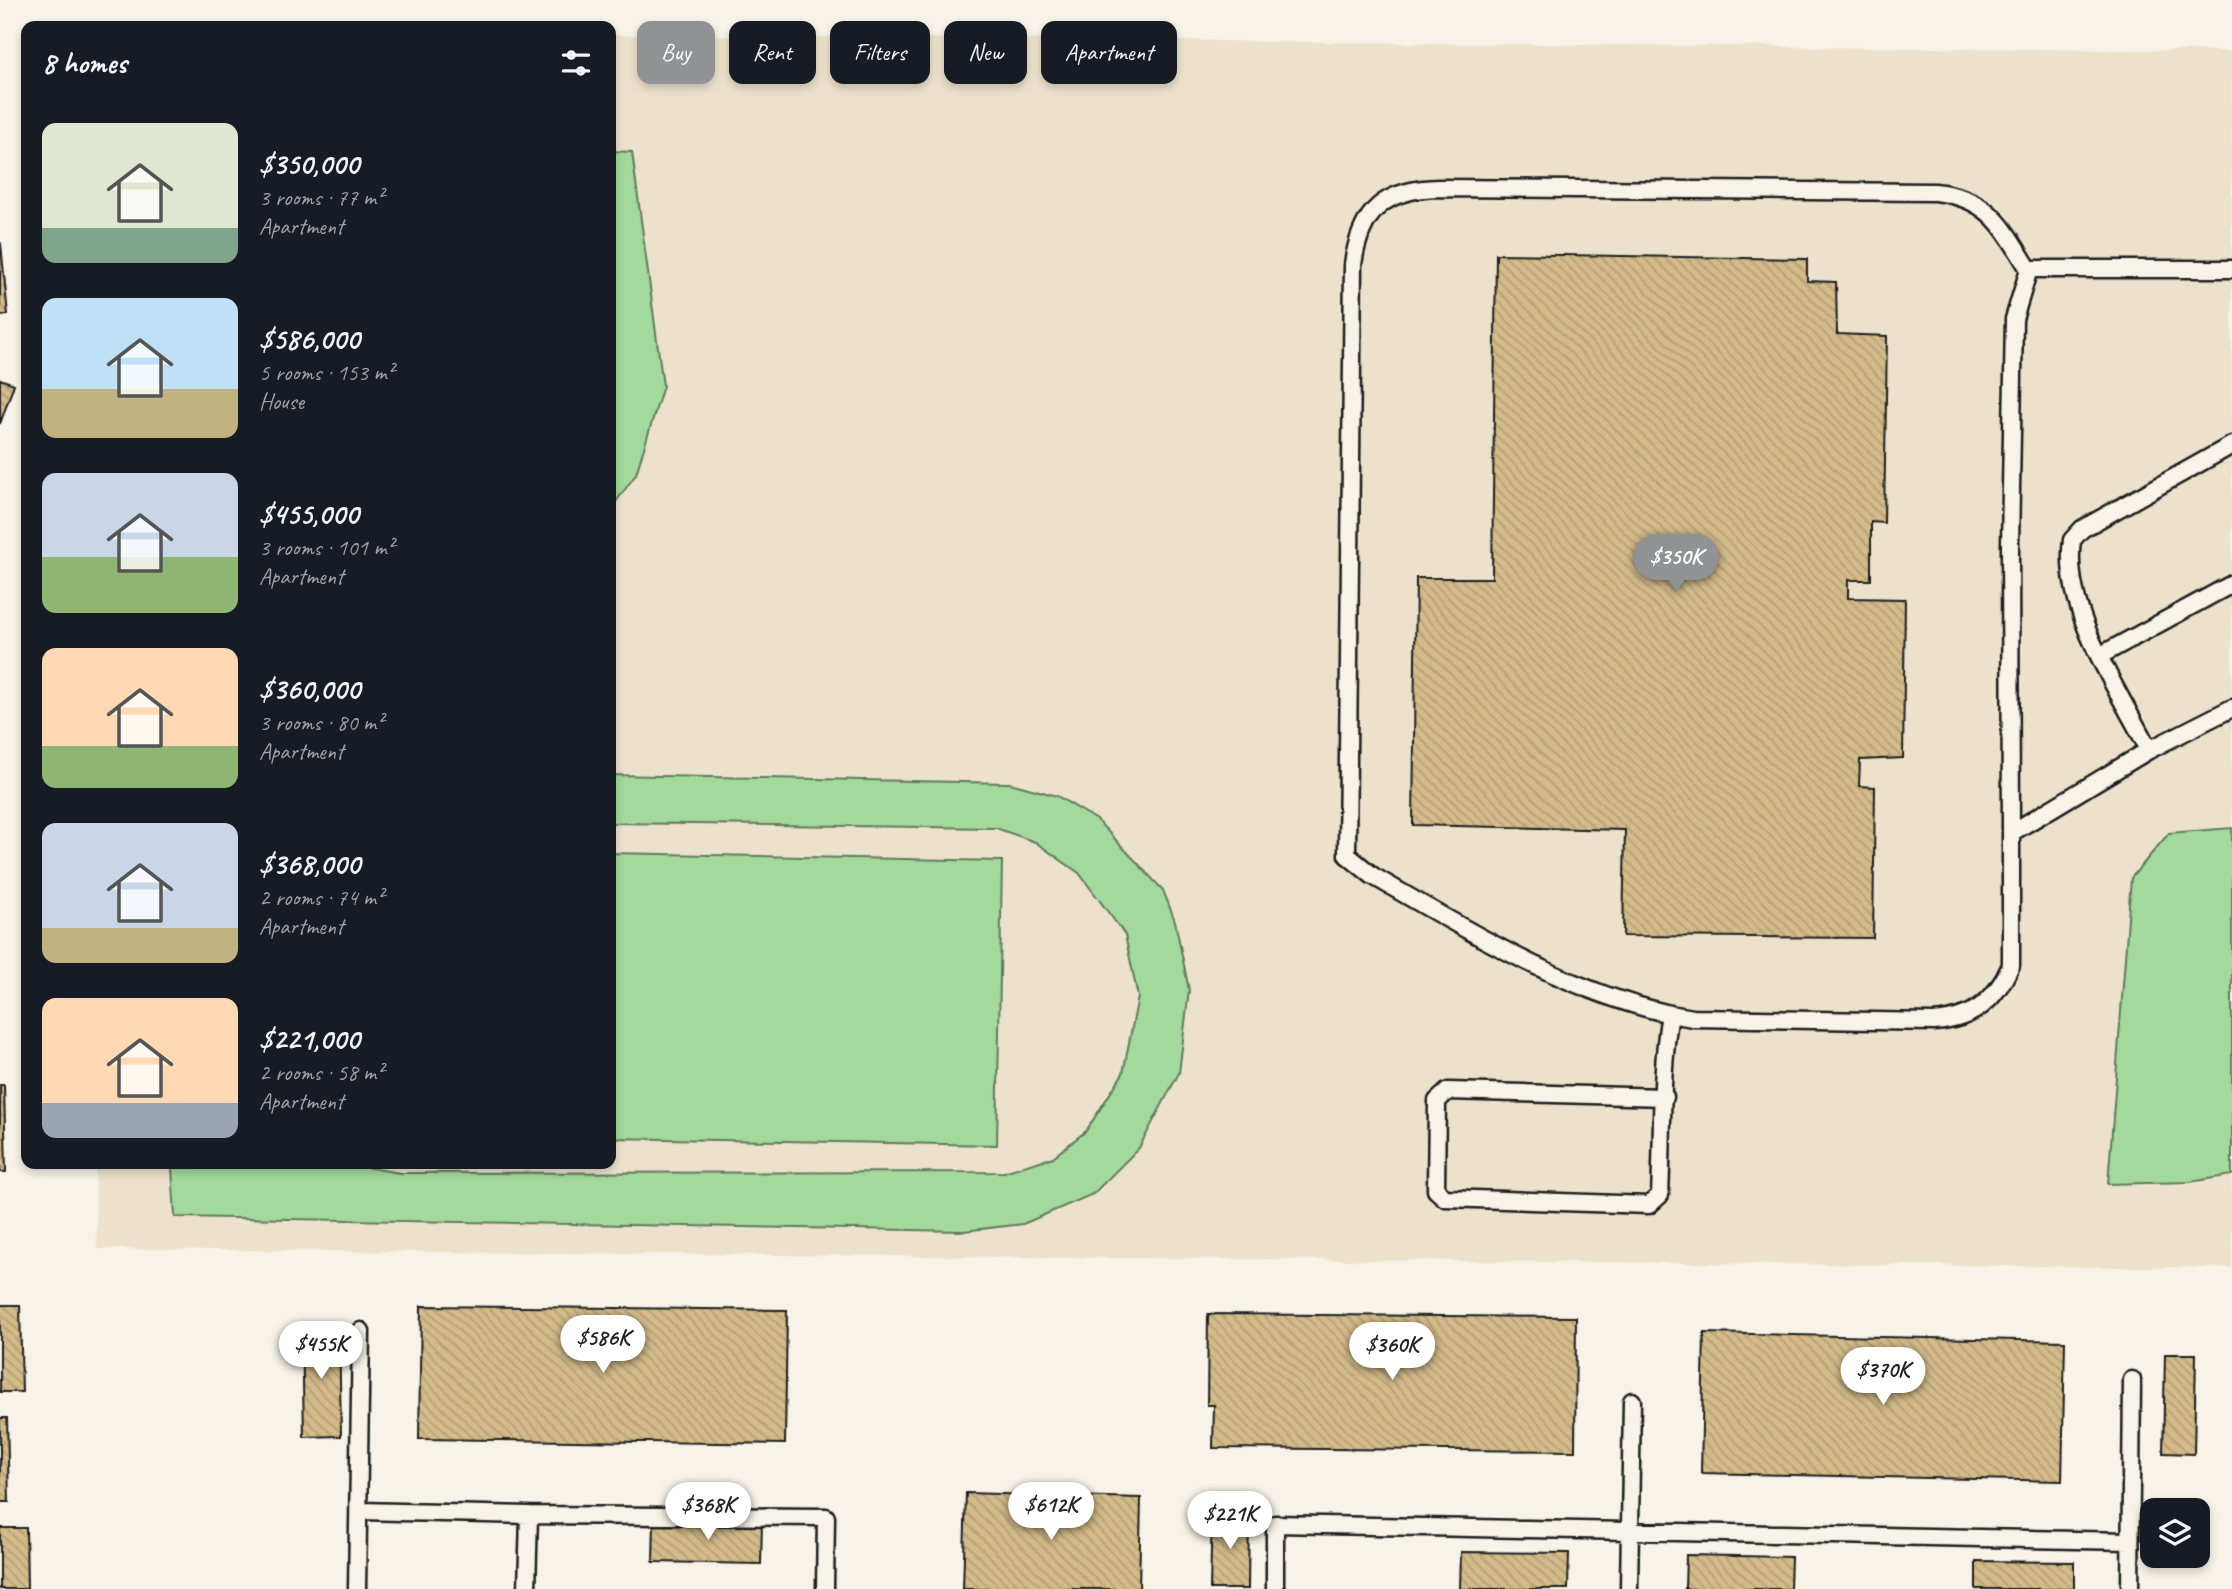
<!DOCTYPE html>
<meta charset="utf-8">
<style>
:root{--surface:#171b24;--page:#20242c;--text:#f1f3f6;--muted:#9ea1a6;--accent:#919294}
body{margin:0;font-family:Caveat,sans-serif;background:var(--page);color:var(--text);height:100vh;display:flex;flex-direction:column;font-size:26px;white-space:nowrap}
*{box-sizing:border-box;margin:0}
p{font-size:23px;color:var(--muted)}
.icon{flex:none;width:38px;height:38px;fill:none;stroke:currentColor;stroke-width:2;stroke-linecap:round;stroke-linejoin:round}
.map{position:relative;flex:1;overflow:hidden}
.details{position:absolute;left:21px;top:21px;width:595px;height:1148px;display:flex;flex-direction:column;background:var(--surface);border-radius:14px;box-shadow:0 4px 10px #0003}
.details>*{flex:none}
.banner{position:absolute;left:637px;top:21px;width:665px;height:63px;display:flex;gap:14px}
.tools{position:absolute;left:2140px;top:1498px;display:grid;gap:14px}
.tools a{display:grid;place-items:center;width:70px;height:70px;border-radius:14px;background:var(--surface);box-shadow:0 4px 10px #0003;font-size:35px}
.price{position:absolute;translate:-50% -60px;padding:0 16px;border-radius:24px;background:#fff;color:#222;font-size:23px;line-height:46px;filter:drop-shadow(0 2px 4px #0008)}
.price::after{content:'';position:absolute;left:50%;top:42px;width:21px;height:16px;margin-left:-10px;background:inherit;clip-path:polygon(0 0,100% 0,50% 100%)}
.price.selected{background:var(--accent);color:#fff}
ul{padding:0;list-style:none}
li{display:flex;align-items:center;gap:21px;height:175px;padding:0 21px}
li span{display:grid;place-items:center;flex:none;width:196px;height:140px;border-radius:14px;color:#555}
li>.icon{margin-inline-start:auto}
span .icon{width:84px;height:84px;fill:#fffc;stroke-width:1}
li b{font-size:30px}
h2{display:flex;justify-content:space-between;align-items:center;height:84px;padding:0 21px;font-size:30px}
.pill{padding:0 24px;border-radius:14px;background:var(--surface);box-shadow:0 4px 10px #0003;font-size:24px;line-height:63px}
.pill.selected{background:var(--accent);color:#fff}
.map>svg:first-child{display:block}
</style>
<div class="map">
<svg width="2232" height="1589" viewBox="0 0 2232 1589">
<defs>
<pattern id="building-back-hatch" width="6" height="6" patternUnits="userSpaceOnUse" patternTransform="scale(1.75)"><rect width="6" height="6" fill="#d2ba89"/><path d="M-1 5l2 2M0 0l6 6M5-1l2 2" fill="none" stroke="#b49f76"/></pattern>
</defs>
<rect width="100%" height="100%" fill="#f7f3e8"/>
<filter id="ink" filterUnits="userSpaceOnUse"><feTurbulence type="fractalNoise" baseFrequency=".0143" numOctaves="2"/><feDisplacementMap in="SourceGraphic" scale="14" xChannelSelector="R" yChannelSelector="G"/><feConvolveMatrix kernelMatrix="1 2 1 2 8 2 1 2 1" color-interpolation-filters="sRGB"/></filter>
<g filter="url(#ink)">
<path fill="#ece2cc" d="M611,35L2232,51V1268L97,1249L95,1164H611Z"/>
<path fill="#a3d99c" stroke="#607a5c" stroke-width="2" d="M611,151L632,152L663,386L636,474L611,509Z
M611,775L1010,783L1057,796L1097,820L1163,890L1175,921L1189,990L1179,1073L1139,1148L1093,1194L1023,1224L964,1231L175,1217L172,1168L347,1164L400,1173L1004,1172L1053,1157L1086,1131L1123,1073L1138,997L1125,935L1079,873L1035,842L996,828L611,823Z
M2232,828V1175L2190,1182L2108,1184L2131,878L2169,833Z
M611,853L1002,861L997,1145L611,1138Z"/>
<path fill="url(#building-back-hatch)" stroke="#1c1c1c" stroke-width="2" d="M1,244L8,315L0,316V245Z
M1496,254L1807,259V281L1836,282L1837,334L1887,336L1884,523L1871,522V580H1848V598L1905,599L1903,758L1860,760L1859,786L1875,787L1873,938L1623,936L1625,830L1413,825L1416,578H1492Z
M0,379L14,384L0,424Z
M0,1085H4L6,1172H0Z
M0,1305H20L22,1392H0Z
M421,1306L787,1310L785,1444L419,1439Z
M1208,1314L1576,1317L1575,1451L1213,1448L1214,1405H1207Z
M339,1325L341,1436L304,1437L302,1326Z
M1704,1333L2065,1341L2062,1481L1701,1473Z
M2165,1354H2196L2194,1454L2163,1453Z
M0,1418H7L9,1502H0Z
M966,1493L1141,1498L1139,1589H963Z
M1212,1512L1249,1513L1248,1589H1210Z
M654,1521L762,1522L761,1564L653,1562Z
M0,1528H26L27,1589H0Z
M1461,1552L1569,1553L1568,1589H1460Z
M1686,1555L1791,1557L1790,1589H1685Z
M1976,1561L2074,1562V1589H1976Z"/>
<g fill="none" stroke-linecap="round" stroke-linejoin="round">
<defs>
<path id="service" d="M2029,269H2232
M2101,655L2232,584
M2149,750C2118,689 2062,610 2072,540L2082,529L2232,445
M1670,1014C1562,990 1469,931 1373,876L1347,855L1353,264C1361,210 1385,189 1439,188L1935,192C1990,198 2002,226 2029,269L2014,319L2010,546L2011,833
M1665,1097L1448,1091L1437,1101L1436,1190L1445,1198L1649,1205L1660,1195C1663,1136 1660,1071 1670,1014L1693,1018L1934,1022C1974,1019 1995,1001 2011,965V833L2149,750L2232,708
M359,1511L529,1515
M357,1589L361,1331
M527,1589L529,1515L826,1517L825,1589
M1275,1589V1524L2130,1541
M1629,1589L1632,1401
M2130,1589L2132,1380"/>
</defs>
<use href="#service" stroke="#1c1c1c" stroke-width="21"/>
<use href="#service" stroke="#f7f3e8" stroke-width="16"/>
</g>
</g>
</svg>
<div class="tools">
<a><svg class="icon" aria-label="layers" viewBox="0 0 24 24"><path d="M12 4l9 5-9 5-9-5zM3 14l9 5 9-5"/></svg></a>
</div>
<b class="price selected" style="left:1676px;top:594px">$350K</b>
<b class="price" style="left:603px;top:1375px">$586K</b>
<b class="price" style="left:321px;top:1381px">$455K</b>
<b class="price" style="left:1392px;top:1382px">$360K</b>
<b class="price" style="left:1883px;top:1407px">$370K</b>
<b class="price" style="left:708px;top:1542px">$368K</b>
<b class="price" style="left:1051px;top:1542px">$612K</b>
<b class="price" style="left:1230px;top:1551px">$221K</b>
<div class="banner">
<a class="pill selected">Buy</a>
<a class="pill">Rent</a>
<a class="pill">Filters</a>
<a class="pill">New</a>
<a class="pill">Apartment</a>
</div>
<section class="details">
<h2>8 homes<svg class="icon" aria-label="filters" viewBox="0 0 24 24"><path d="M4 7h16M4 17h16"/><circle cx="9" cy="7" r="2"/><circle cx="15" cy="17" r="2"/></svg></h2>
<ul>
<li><span style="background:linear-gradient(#dfe7d0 75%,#7fa58c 0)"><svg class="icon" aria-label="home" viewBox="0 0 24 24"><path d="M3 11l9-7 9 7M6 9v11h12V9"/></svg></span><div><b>$350,000</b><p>3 rooms · 77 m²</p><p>Apartment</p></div></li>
<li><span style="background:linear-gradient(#bfe0f5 65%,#c2b280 0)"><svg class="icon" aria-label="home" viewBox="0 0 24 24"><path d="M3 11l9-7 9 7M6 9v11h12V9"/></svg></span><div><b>$586,000</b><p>5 rooms · 153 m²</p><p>House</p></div></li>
<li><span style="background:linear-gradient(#c9d6e8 60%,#8fb573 0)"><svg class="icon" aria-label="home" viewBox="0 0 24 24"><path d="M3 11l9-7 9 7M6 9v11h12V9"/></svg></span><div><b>$455,000</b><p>3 rooms · 101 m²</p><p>Apartment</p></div></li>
<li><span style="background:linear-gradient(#ffd9b3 70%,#8fb573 0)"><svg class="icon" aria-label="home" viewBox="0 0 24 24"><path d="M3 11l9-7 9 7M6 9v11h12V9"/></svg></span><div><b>$360,000</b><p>3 rooms · 80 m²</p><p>Apartment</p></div></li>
<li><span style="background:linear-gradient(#c9d6e8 75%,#c2b280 0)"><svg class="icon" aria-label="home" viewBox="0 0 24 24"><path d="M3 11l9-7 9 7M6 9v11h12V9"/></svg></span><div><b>$368,000</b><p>2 rooms · 74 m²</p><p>Apartment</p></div></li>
<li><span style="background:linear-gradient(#ffd9b3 75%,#9aa5b1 0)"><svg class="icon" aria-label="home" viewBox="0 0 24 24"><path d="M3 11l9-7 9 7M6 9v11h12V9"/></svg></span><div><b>$221,000</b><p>2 rooms · 58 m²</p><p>Apartment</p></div></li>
</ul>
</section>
</div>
